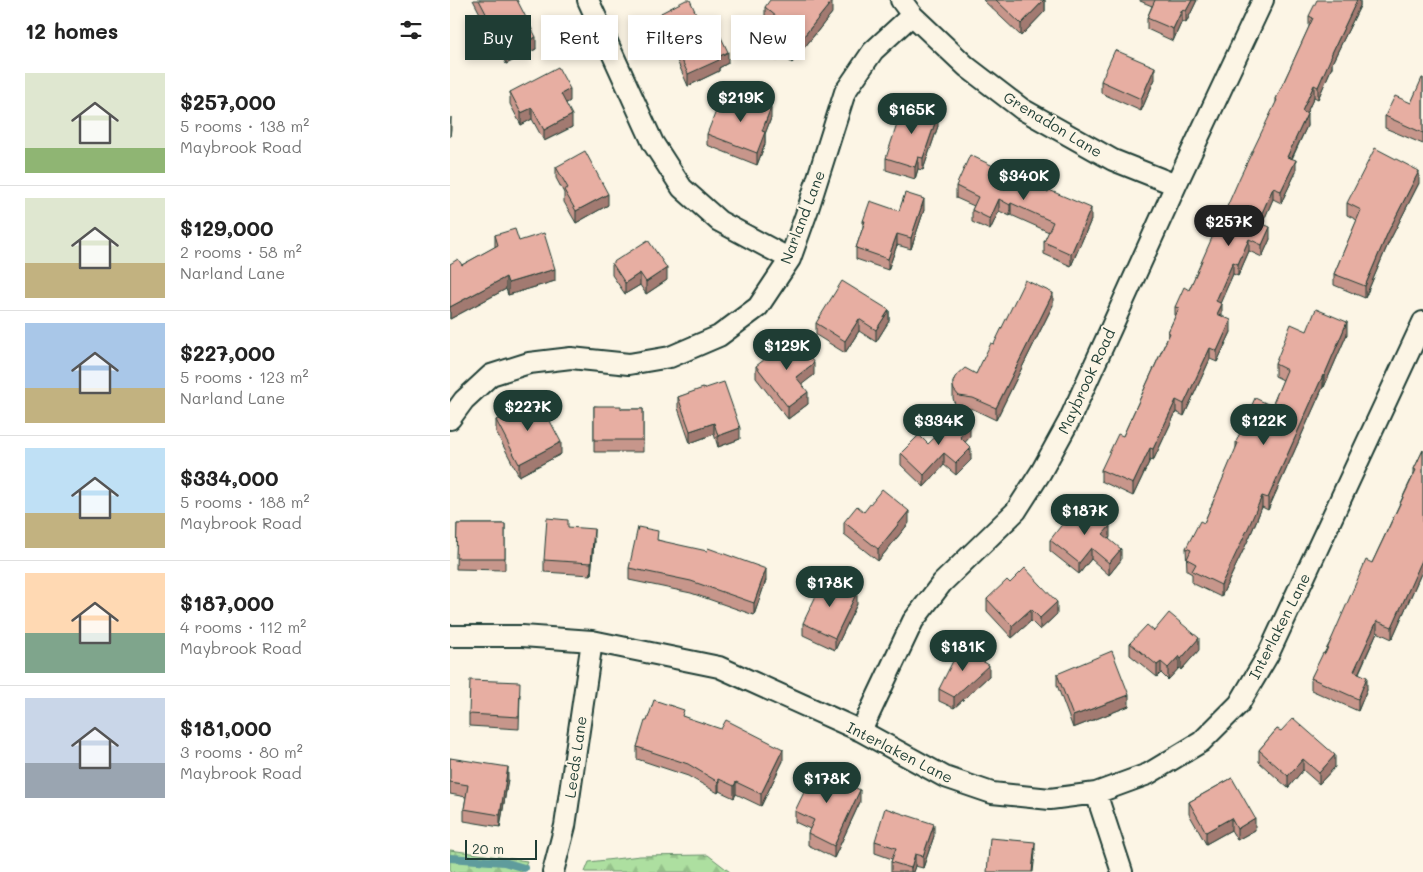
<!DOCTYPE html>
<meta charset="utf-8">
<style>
:root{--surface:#fff;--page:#f6f6f6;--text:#222;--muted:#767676;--line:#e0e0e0;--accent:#1f3d34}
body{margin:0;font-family:Mali,sans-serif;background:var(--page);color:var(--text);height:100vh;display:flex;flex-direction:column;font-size:19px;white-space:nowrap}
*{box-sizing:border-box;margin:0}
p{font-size:16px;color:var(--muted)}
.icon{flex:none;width:28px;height:28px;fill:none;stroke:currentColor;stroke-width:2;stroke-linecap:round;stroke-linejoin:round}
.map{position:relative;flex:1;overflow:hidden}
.sheet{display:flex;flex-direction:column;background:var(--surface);width:450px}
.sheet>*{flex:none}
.guide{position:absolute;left:15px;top:15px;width:475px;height:45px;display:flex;gap:10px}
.scale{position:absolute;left:15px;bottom:12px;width:72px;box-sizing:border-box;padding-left:5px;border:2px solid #1f3d34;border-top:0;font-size:14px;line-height:18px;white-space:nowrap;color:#1f3d34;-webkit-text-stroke:4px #fcf5e5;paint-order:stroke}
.price{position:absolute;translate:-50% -42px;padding:0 11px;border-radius:18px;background:var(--accent);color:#fff;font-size:16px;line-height:32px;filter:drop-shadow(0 1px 2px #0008)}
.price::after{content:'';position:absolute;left:50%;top:30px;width:15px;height:11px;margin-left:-8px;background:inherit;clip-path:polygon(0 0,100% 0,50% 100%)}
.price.current{background:#222;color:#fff}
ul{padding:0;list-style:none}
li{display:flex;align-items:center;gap:15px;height:125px;padding:0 25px}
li+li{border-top:1px solid var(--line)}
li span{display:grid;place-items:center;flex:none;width:140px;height:100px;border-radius:0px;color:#555}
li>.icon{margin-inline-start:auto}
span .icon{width:60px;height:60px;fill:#fffc;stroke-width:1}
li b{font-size:21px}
h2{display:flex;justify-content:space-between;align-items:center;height:60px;padding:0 25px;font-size:21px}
.tag{padding:0 18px;border-radius:0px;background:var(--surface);box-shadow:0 2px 8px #0003;font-size:18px;line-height:45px}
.tag.current{background:var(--accent);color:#fff}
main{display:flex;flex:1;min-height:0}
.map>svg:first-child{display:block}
</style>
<main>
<section class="sheet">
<h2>12 homes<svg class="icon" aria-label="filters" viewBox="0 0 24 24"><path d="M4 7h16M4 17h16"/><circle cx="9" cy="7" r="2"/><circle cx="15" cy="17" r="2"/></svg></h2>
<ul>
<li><span style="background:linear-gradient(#dfe7d0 75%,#8fb573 0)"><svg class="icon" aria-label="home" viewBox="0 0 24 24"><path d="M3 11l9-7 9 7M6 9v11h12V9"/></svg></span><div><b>$257,000</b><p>5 rooms · 138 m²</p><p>Maybrook Road</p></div></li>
<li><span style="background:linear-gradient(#dfe7d0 65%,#c2b280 0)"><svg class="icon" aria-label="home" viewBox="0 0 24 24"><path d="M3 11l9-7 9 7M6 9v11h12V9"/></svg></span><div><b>$129,000</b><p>2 rooms · 58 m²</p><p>Narland Lane</p></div></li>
<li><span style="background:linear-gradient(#a9c7e8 65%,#c2b280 0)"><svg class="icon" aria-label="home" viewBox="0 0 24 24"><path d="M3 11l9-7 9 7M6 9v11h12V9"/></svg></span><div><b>$227,000</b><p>5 rooms · 123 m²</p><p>Narland Lane</p></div></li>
<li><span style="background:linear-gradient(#bfe0f5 65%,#c2b280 0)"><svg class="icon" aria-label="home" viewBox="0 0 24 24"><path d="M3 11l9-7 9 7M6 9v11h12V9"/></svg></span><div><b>$334,000</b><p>5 rooms · 188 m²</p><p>Maybrook Road</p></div></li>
<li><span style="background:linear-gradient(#ffd9b3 60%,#7fa58c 0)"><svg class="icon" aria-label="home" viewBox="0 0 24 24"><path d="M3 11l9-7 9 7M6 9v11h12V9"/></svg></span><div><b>$187,000</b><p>4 rooms · 112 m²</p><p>Maybrook Road</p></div></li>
<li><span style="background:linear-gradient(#c9d6e8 65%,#9aa5b1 0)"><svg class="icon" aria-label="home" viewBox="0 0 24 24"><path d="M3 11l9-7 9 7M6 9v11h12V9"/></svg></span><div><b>$181,000</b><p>3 rooms · 80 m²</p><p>Maybrook Road</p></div></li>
</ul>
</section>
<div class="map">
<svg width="973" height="872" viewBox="0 0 973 872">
<defs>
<pattern id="forest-firs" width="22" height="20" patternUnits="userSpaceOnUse" patternTransform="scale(1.25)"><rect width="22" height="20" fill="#addfa0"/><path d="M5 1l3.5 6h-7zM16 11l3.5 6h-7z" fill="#94c08a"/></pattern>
</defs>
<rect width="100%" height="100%" fill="#fcf5e5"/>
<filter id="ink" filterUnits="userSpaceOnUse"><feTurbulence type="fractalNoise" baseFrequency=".02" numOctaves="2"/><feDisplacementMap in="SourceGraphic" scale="10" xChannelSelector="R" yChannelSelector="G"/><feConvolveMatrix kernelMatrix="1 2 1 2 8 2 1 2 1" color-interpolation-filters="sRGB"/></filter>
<g filter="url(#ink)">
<path fill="url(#forest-firs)" stroke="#668e6a" d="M0,850L77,861L72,872H0Z
M258,855L280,872H135L139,862L190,856Z"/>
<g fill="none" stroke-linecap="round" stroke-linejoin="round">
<path stroke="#5f9c9c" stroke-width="8" d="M0,858L54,862L74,868"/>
<defs>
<path id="minor" d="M138,0L203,143L232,188L269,221L340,259
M451,0L462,15L517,67L572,109L663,160L726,185
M0,419L14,400L41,375L79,363L121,358L179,364L220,357L269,336L308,307L340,259L358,209L395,92L423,51L462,15
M0,636H72L142,641L269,667L411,731L495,777L542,793L600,799L646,793L698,774L751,742L789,704L818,655L973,322
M411,731L463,621L492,583L566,511L591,472L619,421L726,185L813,0
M646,793L672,872
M103,872L115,826L142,641"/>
</defs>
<use href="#minor" stroke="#1f3d34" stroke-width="24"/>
<use href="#minor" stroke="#fcf5e5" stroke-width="20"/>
</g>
<path fill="#c7968b" stroke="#1f3d34" d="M23,0H67L86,49L56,64Z
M533,0H595V11L571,36Z
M690,0H747L736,23L732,21L723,41L697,29V18L702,6L690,1Z
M910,0V6L882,63V67L868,99L864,97L856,114L857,126L842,159L846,172L831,203L823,199L812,224L820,239L812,257L799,251L788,276L783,274L770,303L772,316L781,332L767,362L760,359L734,416L726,412L703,461L700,460L683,496L651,481V470L673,436L718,337V332L725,317V307L739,290L826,103V99L859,27V16Z
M315,7L382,13L342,63L332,55L327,61L311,49V37L321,24L315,19Z
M211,13L247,16L278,63L269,68V71L238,86L211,24Z
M973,78V144L935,128V116L961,103Z
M705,79L691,111L651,93V81Z
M60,92L120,101L116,103L122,127L94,141L82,119L71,125L60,104Z
M284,107L321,118L315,134V144L307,165L257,145V134Z
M488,126L473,170L468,169L465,179L436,170V158Z
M106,167L158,205L126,223L114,202V193L106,178Z
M969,183L938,244L915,298L884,285V274L907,220L897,215V203Z
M506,186L641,220L621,266L594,254V242L599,232L561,215L560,216L549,211L540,230L522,222V210L524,206L506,198Z
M474,210L461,249L447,245L438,270L406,259V248L413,227V221L449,211Z
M45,235L69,241L105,281L58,295L56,289L0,319V264L12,265L45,247Z
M162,263L217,280L196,294L190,285L175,294L162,275Z
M603,305L546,420L523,409L509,408L504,402L503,398V382L526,374L544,344Z
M439,310V321L426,342L409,331L395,353L366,335V323Z
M857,331L897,334L874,387H873L818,510L812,507L800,536L771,597L742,583V574L737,571L736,548L754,523L786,449V442L822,406L833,380L825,376V364Z
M306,366L364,375L351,384L358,404L338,419L306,378Z
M253,389L290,439L268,447L264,434L240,443L228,408V397Z
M144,406L171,409H193V452H144Z
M72,411L111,454L69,476L46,432V420Z
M520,437L515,442L521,460L506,475L494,465L474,487L451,465V453L478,444Z
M973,450V569L942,639L927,632L909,673L917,689L908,711L861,690V678L922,563L964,473V469Z
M414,512L459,523L428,561L394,534V522Z
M620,521L660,537L659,539L671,560L659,575L641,559L629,574L600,551V540Z
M7,524H55V570L6,569Z
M118,528L144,541L141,575L94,572V560Z
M208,540L316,580L304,615L241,593L179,580V568Z
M560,583L607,614L590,630L581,621L562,638L537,611V599Z
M407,604L385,650L353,635V623Z
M704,631L749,650L731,670L729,668L718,680L711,673L707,677L680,655V643Z
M507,661L534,662L539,676L504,708L489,701V689Z
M607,674L679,706L623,728L607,685Z
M70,694L69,729L19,726V714Z
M234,717L333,761L311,806L286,794L284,798L269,791L268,793L238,776L187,759V747L197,721Z
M827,729L885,767L869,784L853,770L838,788L809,762V750Z
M0,758L58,779L50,827L14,821V809L16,797L0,794Z
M782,778L805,830L787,840L781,830L756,844L739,814V802Z
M410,802L384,858L358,845V833L360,829L345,822V811Z
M484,836L473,868L465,866L463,872H441V862L442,859L425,853V841Z"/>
<path fill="#a27a71" stroke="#1f3d34" d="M594,0H595V11L571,36V24Z
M742,0H747L736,23V11Z
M907,0H910V6L882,63V67L868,99V87L881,55Z
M382,1V13L342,63V51Z
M732,10V21L723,41V29Z
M86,37V49L56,64V52Z
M332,43V55L327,61V49Z
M278,52V63L269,68V71L238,86V74L268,57Z
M705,67V79L691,111V99Z
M864,85V97L852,123V111Z
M120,89V101L111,106V94Z
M321,107V118L315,134V144L307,165V153L312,131Z
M82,108V119L71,125V113Z
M488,114V126L473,170V158Z
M857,114V126L837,168V157Z
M122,115V127L94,141V130Z
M1,117V129L0,137V125Z
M468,157V169L465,179V167Z
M846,160V172L831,203V191Z
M969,171V183L938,244L915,298V286L938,232Z
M823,188V199L808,234V222Z
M158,194V205L126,223V211Z
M474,199V210L461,249V238Z
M549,199V211L540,230V219Z
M561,203V215L560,216V205Z
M641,208V220L621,266V254Z
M820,227V239L812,257V245Z
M447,234V245L438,270V259Z
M799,239V251L788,276V264Z
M783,262V274L766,313V301Z
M217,268V280L196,294V282Z
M105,269V281L58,295V283Z
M190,273V285L175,294V283Z
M56,277V289L0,319V307Z
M603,293V305L546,420V408Z
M772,304V315L767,326V314Z
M439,310V321L426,342V330Z
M409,319V331L395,353V341Z
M781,320V332L767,362V351Z
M897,322V334L874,387V376Z
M760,348V359L734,416V404Z
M364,363V375L346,389V377Z
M873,375V387L818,510V498Z
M358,392V404L338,419V407Z
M726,400V412L703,461V449Z
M264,423V434L240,443V431Z
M520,425V437L510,448V437Z
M290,428V439L268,447V436Z
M111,442V454L69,476V464Z
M521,448V460L506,475V463Z
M700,448V460L683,496V484Z
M494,453V465L474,487V475Z
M812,496V507L800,536L771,597V585Z
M459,511V523L428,561V549Z
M660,526V537L653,546V534Z
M144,529V541L141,575V563Z
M641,548V559L629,574V563Z
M671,549V560L659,575V563Z
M973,557V569L942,639V627Z
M316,569V580L304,615V603Z
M407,592V604L385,650V638Z
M607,602V614L590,630V618Z
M581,609V621L562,638V626Z
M927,621V632L904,683V671Z
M749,638V650L731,670V659Z
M729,656V668L718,680V668Z
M534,658V669L539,665V676L504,708V697L532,661Z
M711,662V673L707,677V665Z
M917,677V689L908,711V699Z
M679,695V706L623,728V716Z
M333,749V761L311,806V794Z
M885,755V767L869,784V773Z
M853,759V770L838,788V776Z
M58,767V779L50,827V815Z
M269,779V791L268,793V782Z
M286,782V794L284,798V786Z
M410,790V802L384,858V846Z
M781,818V830L756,844V832Z
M805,818V830L787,840V829Z
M484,824V836L473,868V856Z
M585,842V854L583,872H582Z
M465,854V866L463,872H461V868Z"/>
<path fill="#e7aea2" stroke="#1f3d34" d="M29,0H67L86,37L56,52Z
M236,0H240L247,16L248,15L251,20L261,16L278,52L268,57L269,60L238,74L211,13Z
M320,0H381L382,1L342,51L332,43L327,49L311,37L327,17L315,7Z
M546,0H594L571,24Z
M705,0H742L736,11L732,10L723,29L697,18Z
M867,0H907L881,55H882L868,87L864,85L852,111L857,114L837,157L846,160L831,191L823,188L808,222L820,227L812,245L799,239L788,264L783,262L766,301L772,304L767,314L781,320L767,351L760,348L734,404L726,400L703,449L700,448L683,484L651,470L668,434L673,436L720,333L718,332L729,308L725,307L734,287L739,290L768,224L769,225L790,177L827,100L826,99L863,18L859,16Z
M665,50L705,67L691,99L651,81Z
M108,67L120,89L111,94L122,115L94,130L82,108L71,113L60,92Z
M972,78H973V133L935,116L945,96L961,103Z
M289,94L321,107L312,131L315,132L307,153L257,134L270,101L284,107Z
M454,103L488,114L473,158L468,157L465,167L436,158Z
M925,148L969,171L938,232L915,286L884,274L911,210L897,203Z
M135,151L158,194L126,211L114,190L118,188L106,167Z
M520,155L598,192L599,190L641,208L621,254L594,242L603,222L561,203L560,205L549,199L540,219L522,210L528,197L506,186Z
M455,193L474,199L461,238L447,234L438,259L406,248L415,221H413L420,201L449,211Z
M65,229L69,241L94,233L105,269L58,283L56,277L0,307V264L8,259L12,265L48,245L45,235Z
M198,240L217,268L196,282L190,273L175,283L162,263Z
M575,280L603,293L546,408L523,398L509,396L504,390L503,386V382L505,377L515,368L526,374L541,343L544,344Z
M392,281L439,310L426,330L409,319L395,341L366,323Z
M866,309L897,322L874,376L873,375L818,498L812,496L800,524L771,585L742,571L746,564L737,559L741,550L736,548L750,521L754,523L788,443L786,442L805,398L822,406L837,370L825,364L841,324L857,331Z
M344,337L364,363L346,377L358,392L338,407L306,366Z
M274,382L290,428L268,436L264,423L240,431L228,397L253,388V389Z
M90,402L111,442L69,464L46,420L71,407L72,411Z
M144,406H171V409H193V440H144Z
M509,414L520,425L510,437L521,448L506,463L494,453L474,475L451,453L469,435L478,444Z
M973,450V558L942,627L927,621L904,671L917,677L908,699L861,678L873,653L875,654L916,560L922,563L966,470L964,469Z
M432,489L459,511L428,549L394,522L407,506L414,512Z
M634,504L660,526L653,534L671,549L659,563L641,548L629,563L600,540L617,518L620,521Z
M97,518L118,520V527L144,529L141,563L94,560Z
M7,524H55V558H6Z
M188,527L208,531L207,540L257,551L258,548L316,569L304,603L241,581L179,568Z
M575,568L607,602L590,618L581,609L562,626L537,599L557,580L560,583Z
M375,577L407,592L385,638L353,623Z
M719,613L749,638L731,659L729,656L718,668L711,662L707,665L680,643L697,625L704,631Z
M514,648L534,658L532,661L539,665L504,697L489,689L504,659L507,661Z
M662,651L679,695L623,716L607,674Z
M20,680L70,682L69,717L19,714Z
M204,700L234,710L232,716L271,729L276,720L333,749L311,794L286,782L284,786L269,779L268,782L238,764L187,747L195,721H197Z
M843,718L885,755L869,773L853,759L838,776L809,750L827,729L831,731Z
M0,758L58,767L50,815L14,809L18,785L0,782Z
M368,763L393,775L390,780L410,790L384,846L358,833L364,820L345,811Z
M782,778L805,818L787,829L781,818L756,832L739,802Z
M435,808L484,824L473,856L465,854L461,868L441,862L446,848L425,841Z
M540,838L585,842L582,872H537Z"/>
</g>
<g text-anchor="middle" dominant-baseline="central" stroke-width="4" stroke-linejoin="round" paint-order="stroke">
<g font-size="15" fill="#1f3d34" stroke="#fcf5e5">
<text transform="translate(603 124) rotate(31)">Grenadon Lane</text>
<text transform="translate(352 217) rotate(-69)">Narland Lane</text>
<text transform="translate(636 381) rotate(-65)">Maybrook Road</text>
<text transform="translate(829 626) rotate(-63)">Interlaken Lane</text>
<text transform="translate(450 752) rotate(27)">Interlaken Lane</text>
<text transform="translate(125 757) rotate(-82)">Leeds Lane</text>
</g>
</g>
</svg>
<div class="scale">20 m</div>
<b class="price" style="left:291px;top:123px">$219K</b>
<b class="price" style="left:462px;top:135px">$165K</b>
<b class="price" style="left:574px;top:201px">$340K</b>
<b class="price current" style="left:779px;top:247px">$257K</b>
<b class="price" style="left:337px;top:371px">$129K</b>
<b class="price" style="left:78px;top:432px">$227K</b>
<b class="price" style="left:489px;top:446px">$334K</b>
<b class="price" style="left:814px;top:446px">$122K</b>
<b class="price" style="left:635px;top:536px">$187K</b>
<b class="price" style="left:380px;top:608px">$178K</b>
<b class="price" style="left:513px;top:672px">$181K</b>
<b class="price" style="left:377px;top:804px">$178K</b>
<div class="guide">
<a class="tag current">Buy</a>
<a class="tag">Rent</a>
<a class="tag">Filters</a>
<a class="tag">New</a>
</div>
</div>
</main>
